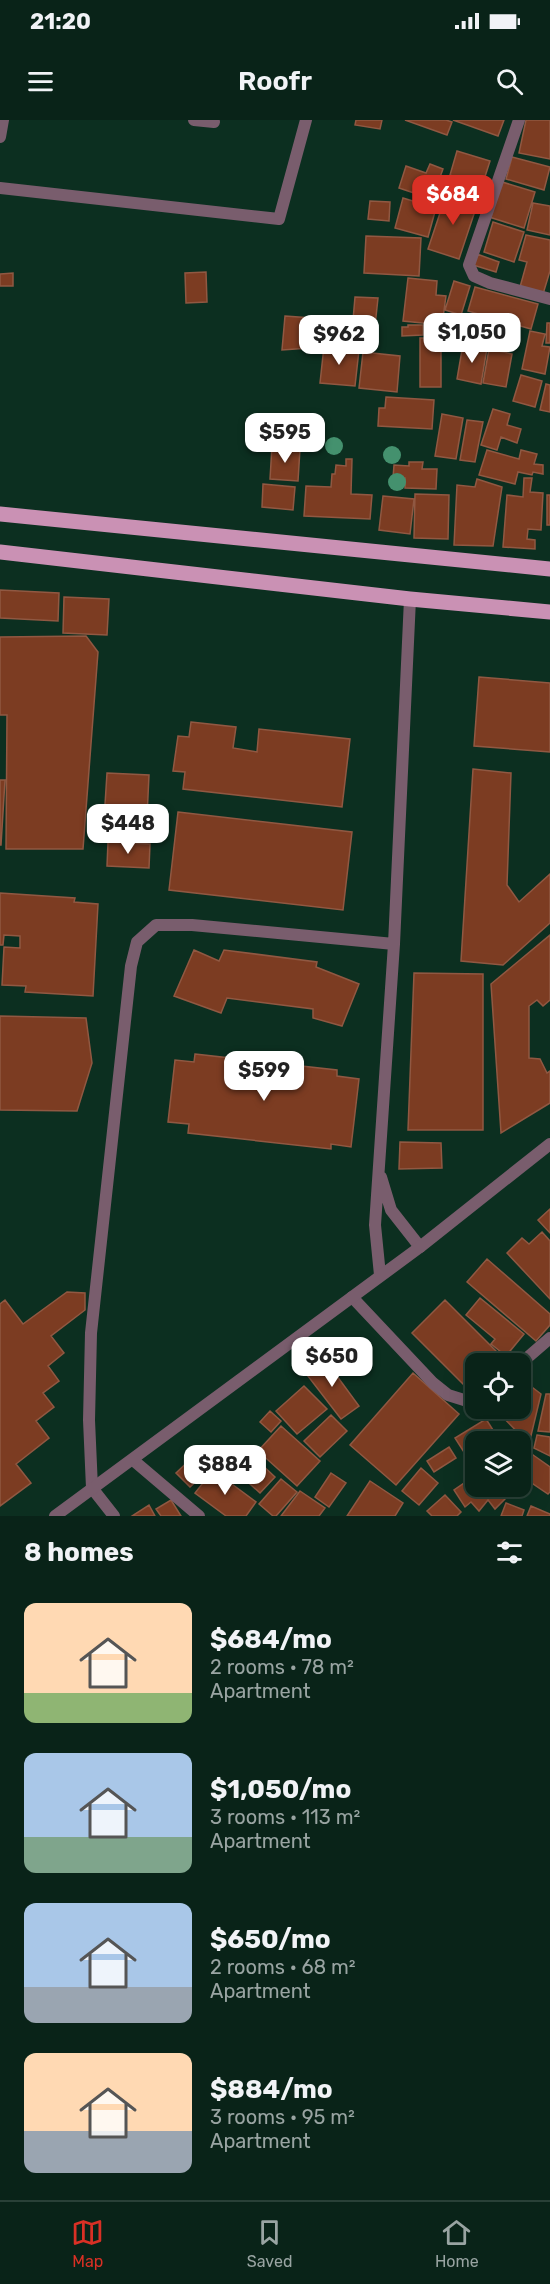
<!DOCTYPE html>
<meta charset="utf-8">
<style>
:root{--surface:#092318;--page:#122b21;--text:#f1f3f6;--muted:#99a4a2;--line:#294037;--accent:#d93025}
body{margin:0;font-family:Rubik,sans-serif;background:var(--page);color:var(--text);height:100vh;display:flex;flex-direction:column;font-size:22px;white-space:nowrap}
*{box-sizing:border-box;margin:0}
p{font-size:20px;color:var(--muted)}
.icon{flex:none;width:33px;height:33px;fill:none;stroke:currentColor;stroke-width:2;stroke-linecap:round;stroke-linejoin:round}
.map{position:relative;height:1396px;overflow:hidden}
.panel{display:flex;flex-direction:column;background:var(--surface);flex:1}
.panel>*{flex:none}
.tools{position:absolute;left:465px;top:1233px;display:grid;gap:12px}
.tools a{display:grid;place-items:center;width:66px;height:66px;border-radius:12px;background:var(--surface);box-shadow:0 6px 24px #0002,0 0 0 2px var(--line);font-size:30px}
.price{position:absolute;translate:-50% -51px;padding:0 14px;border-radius:12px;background:#fff;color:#222;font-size:20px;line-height:39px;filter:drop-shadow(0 2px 3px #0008)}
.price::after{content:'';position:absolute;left:50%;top:36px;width:18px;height:14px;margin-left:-9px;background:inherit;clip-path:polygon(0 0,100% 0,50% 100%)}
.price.selected{background:var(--accent);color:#fff}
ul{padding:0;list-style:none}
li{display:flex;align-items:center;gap:18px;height:150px;padding:0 24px}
li span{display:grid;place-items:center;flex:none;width:168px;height:120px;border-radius:12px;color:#555}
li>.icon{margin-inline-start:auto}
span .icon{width:72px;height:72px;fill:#fffc;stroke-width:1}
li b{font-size:26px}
h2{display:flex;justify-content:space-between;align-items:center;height:72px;padding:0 24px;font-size:26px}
.status{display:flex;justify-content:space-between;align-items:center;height:42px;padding:0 30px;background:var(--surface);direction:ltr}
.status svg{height:16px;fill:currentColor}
header{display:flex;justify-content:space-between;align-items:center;height:78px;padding:0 24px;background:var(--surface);font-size:27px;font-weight:600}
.tab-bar{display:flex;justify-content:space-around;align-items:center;height:84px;border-top:2px solid var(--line);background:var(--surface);font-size:16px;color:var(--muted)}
.tab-bar a{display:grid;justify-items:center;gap:3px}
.tab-bar .selected{color:var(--accent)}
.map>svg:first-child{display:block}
</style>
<div class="status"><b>21:20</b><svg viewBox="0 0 49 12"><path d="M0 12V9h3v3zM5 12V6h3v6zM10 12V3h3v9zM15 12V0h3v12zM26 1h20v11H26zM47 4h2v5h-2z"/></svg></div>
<header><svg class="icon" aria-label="menu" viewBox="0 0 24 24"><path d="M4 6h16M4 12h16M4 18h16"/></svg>Roofr<svg class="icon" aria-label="search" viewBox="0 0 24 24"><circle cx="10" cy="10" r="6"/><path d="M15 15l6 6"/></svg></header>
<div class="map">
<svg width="550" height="1396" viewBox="0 0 550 1396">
<rect width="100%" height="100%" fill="#0c2f20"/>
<path fill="#7c3c22" stroke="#905842" stroke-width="1.5" d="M356,0H382L380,9L355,5Z
M405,0H446L452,2L447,15Z
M453,0H504L498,16Z
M526,0H550V39L519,33Z
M457,31L490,41L482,66L450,55Z
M512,37L550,47L544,70L506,59Z
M430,44L443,49L432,79L399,68L406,46L426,53Z
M499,61L535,72L524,108L489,97Z
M447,72L478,82L459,139L428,129Z
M403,78L436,88L428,117L395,108Z
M370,81L390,82L389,101L368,99Z
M533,83L550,86V115L527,110Z
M493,102L524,112L514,142L484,132Z
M526,115L550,120V151L543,174L520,167L527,142L519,140Z
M366,116L421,118L419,156L364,153Z
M477,134L499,142L496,152L473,145Z
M206,152L207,182L186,183L185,153Z
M13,153V166H0V154Z
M408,158L437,161L436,175L446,176L442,205L403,201Z
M454,161L470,166L461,195L445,190Z
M475,167L538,184L531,209L468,191Z
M355,177L378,178L373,225L351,223Z
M473,195L511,205L504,228L467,218Z
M285,196L312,198L310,228L282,230Z
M547,203H550V223H546Z
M408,205H423V215L402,216V207H408Z
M530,211L545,214L542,226L550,227L545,254L522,249Z
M420,218H441V267H420Z
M463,224L487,228L481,264L457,259Z
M324,226L359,230L355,266L320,263Z
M489,229L512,234L506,267L483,263Z
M363,232L400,236L397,272L359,268Z
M521,255L542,261L535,287L513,281Z
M546,264L550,265V292L540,290Z
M386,277L434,280L432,309L378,306L379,288H385Z
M493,289L510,294L507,305L521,309L517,323L501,317L497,330L481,325Z
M442,294L463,298L456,339L435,336Z
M467,300L483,302L475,342L460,340Z
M272,326L300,329L298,361L270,359Z
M487,330L519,339L521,330L537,334L534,344L543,345V354L533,352L532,355L518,352L515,364L479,355Z
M346,339H352L351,374L372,375L370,399L304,396L306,366L331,367L332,354H335L336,345L346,346Z
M409,342H423L422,349H437L436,369L405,368V358H393L394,345L409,346Z
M524,358H532L530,372L543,373L541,410L528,409L527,419L535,420V429L503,427L507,375L523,377Z
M477,359L502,367L493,426L454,425L457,365L475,367Z
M263,364L295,367L293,390L262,387Z
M415,374L449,375L448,419L414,418Z
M547,375H550V405H547Z
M383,376L414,379L410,414L379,410Z
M0,470L59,473L58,501L0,498Z
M64,477L109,479L107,515L63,513Z
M86,516L98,532L83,729H6L7,595H0V517Z
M479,557L550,563V632L474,626Z
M191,602L236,607L233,628L257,632L259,609L350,619L342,687L183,669L185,652L173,651L178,616L189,617Z
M473,649L511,653L507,765L519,782L550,754V803L503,845L461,841Z
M107,653L149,655L146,718L103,716Z
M0,660H5L1,725H0Z
M178,692L352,712L343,790L169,770Z
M108,722L150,724L149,748L107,746Z
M0,773L75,778L74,782L98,784L93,876L25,872L26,866L2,865L4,827L20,828V816L4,815L3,825H0Z
M550,815V880L543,886L537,880L529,886V938L540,939L547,953L550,951V983L501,1013L491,864Z
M194,830L219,841L224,830L317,842L316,847L359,864L342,906L313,898V889L227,878L221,893L174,876Z
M414,853L483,854V1010H408Z
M0,896L86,898L92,943L77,991L0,990Z
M195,934L337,950V956L359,959L351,1027L331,1024V1029L188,1013L189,1004L168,1002L175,940L194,942Z
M400,1022L441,1023L442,1048L399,1049Z
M550,1089V1113L538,1100Z
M542,1112L550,1121V1179L507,1133L522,1118L529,1124Z
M487,1139L550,1194V1205L536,1221L467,1162Z
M67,1172L85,1173V1190L51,1216L64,1233L48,1246L59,1261L43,1273L54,1287L36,1301L49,1318L16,1344L31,1363L0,1386V1184L5,1180L23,1204Z
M480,1178L524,1214L506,1236L491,1224L495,1219L466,1195Z
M445,1180L497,1232L486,1244H476V1273L474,1275L412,1213Z
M323,1237L359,1286L341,1299L304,1251Z
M413,1253L459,1294L396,1365L350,1325Z
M520,1258L541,1274L529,1324L494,1288H520Z
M304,1266L327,1289L297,1314L276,1291Z
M546,1274H550V1312L538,1311Z
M270,1291L281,1301L271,1312L260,1302Z
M331,1295L347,1311L320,1337L304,1321Z
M486,1299L500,1321L476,1322V1336L469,1340L455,1318Z
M281,1306L320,1341L297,1366L258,1331Z
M537,1315L550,1317V1336L534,1328Z
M449,1327L456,1338L434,1352L427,1341Z
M245,1329L275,1357L260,1373L230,1346Z
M526,1330L550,1347V1372L548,1374L520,1355V1339Z
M195,1335L209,1350L190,1367L176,1353Z
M421,1348L438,1363L419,1385L402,1371Z
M213,1350L256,1382L246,1396H226L195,1373Z
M331,1353L346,1363L329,1387L315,1377Z
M476,1355V1366H511L505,1379L495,1389L488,1380L479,1391L471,1382L465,1387L454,1370Z
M281,1359L297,1372L276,1396H273L259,1384Z
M370,1361L403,1383L395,1396H347Z
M300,1371L325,1388L319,1396H281Z
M445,1375L461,1392L457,1396H432L427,1391Z
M171,1380L181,1396H161L156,1389Z
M506,1383L524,1390L522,1396H501Z
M149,1385L155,1396H132Z
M531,1386L550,1394V1396H527Z"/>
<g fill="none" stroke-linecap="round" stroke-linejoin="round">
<path stroke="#795d6d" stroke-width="12" d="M194,0L214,2
M0,17L3,0"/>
<path stroke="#795d6d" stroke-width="12" d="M519,0L469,145L474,156L490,163L550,179
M0,68L279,99L306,0
M381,1057L391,1090L420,1127
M380,1155L375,1105L394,824L410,479
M352,1177L433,1263L448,1275L464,1280L476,1281
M520,1244L550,1218
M133,1340L199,1396
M114,1396L92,1368L89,1300L91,1213L131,846L137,822L156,805H192L394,824"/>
<path stroke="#795d6d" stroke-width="12" d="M55,1396L420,1127L550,1024"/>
<path stroke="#ca91b4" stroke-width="15" d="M0,394L550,449
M0,432L410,479L550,492"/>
</g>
<g fill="#44916e">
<circle cx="334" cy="326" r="9"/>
<circle cx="392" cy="335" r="9"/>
<circle cx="397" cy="362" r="9"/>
</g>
</svg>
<div class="tools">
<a><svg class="icon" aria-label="locate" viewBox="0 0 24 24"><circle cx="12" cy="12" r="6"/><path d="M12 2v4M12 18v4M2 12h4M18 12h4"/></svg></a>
<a><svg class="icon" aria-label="layers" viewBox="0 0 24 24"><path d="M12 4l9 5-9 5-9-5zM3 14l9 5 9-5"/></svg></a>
</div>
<b class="price selected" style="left:453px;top:106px">$684</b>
<b class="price" style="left:472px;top:244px">$1,050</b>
<b class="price" style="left:339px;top:246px">$962</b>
<b class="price" style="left:285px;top:344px">$595</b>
<b class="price" style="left:128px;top:735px">$448</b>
<b class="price" style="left:264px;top:982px">$599</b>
<b class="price" style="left:332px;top:1268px">$650</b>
<b class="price" style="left:225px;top:1376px">$884</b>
</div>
<section class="panel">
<h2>8 homes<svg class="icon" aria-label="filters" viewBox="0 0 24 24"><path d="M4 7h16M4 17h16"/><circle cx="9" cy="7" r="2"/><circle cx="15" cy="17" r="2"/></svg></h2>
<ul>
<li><span style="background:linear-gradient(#ffd9b3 75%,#8fb573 0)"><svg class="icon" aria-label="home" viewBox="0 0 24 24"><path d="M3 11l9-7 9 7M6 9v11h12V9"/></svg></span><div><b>$684/mo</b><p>2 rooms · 78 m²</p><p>Apartment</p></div></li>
<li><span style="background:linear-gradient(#a9c7e8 70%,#7fa58c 0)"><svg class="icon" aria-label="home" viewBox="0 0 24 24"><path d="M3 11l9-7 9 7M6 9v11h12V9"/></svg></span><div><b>$1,050/mo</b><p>3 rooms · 113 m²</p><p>Apartment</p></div></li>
<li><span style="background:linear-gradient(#a9c7e8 70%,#9aa5b1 0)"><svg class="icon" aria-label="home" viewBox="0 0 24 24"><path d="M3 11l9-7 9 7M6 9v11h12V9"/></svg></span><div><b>$650/mo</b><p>2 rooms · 68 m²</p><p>Apartment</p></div></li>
<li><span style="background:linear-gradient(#ffd9b3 65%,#9aa5b1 0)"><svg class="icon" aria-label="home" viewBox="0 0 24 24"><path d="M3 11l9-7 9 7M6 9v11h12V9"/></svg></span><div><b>$884/mo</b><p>3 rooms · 95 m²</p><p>Apartment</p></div></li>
</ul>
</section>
<nav class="tab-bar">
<a class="selected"><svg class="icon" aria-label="map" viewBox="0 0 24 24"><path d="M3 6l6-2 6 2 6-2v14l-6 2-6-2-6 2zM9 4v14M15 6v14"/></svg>Map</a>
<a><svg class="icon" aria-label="saved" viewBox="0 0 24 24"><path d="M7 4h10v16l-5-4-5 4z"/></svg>Saved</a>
<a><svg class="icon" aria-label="home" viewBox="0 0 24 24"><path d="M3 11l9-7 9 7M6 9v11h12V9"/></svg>Home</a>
</nav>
